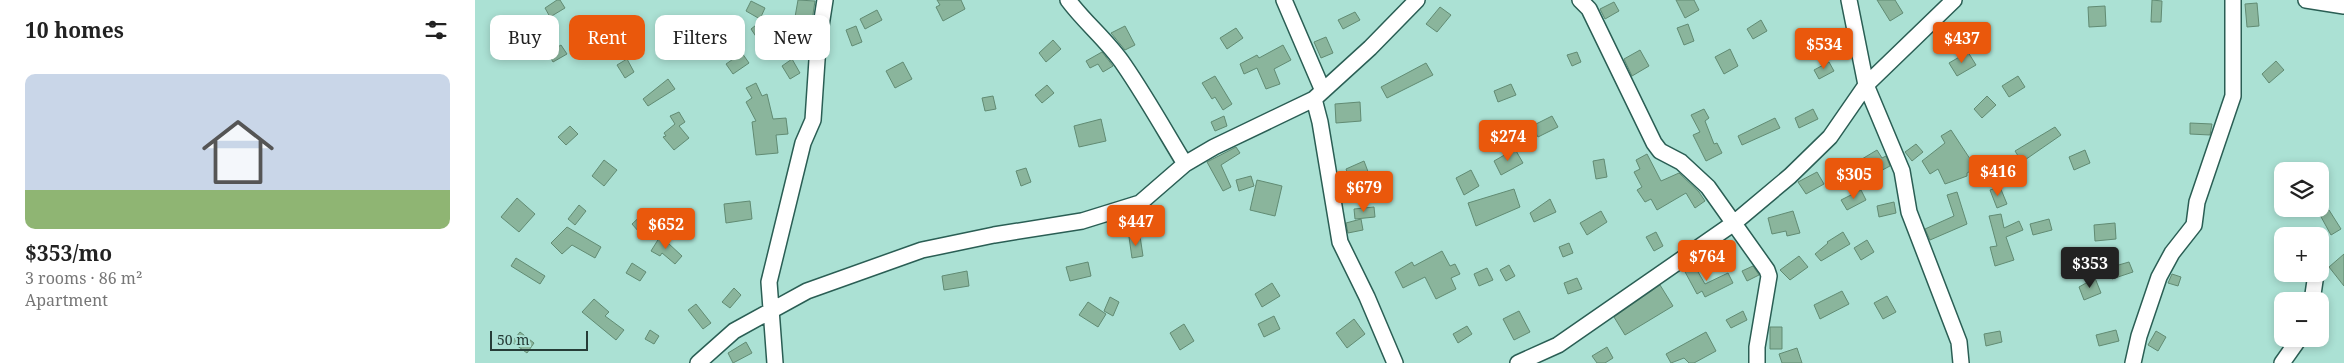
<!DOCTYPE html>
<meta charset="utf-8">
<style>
:root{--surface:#fff;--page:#f2f2f2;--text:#222;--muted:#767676;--line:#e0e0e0;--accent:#ea580c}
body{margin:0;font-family:"Noto Serif",serif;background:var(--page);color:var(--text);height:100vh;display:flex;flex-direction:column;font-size:19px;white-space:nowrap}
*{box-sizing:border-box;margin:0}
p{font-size:16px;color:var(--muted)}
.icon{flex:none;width:28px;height:28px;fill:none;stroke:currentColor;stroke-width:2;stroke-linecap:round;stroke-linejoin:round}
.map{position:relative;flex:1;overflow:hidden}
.details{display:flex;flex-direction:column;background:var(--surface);width:475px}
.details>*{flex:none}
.top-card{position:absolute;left:15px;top:15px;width:475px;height:45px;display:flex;gap:10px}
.tools{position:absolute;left:1799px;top:162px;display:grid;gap:10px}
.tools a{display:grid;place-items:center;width:55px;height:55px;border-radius:10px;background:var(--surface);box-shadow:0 2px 8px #0003;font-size:25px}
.scale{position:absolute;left:15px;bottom:12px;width:98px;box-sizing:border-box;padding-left:5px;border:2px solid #263c37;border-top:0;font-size:14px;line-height:18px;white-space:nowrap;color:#263c37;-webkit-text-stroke:4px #abe1d4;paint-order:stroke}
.price{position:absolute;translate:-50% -42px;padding:0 11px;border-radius:5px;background:var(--accent);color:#fff;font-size:16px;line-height:32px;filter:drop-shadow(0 1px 2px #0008)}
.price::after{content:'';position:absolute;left:50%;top:30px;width:15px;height:11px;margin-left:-8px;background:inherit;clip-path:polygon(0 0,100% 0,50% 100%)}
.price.on{background:#222;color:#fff}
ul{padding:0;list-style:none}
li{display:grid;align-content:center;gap:10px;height:265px;padding:0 25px}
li+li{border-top:1px solid var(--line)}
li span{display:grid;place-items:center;height:155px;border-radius:10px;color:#555}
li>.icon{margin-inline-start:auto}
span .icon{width:90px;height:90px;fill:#fffc;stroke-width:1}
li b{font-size:21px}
h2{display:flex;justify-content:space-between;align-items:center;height:60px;padding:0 25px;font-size:21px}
.pill{padding:0 18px;border-radius:10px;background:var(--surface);box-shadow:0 2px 8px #0003;font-size:18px;line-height:45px}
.pill.on{background:var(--accent);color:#fff}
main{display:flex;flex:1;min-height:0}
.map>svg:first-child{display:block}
</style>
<main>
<section class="details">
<h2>10 homes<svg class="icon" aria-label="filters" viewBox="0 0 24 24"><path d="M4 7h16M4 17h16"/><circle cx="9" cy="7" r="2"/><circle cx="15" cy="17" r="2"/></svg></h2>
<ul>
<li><span style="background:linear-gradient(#c9d6e8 75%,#8fb573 0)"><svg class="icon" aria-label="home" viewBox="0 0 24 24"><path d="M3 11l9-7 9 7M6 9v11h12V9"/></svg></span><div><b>$353/mo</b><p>3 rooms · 86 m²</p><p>Apartment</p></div></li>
</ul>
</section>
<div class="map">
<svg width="1869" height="363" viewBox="0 0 1869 363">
<rect width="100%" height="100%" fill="#abe1d4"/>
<path fill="#8ab59c" stroke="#618b73" d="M82,0H85L90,8L75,17L70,8Z
M323,0L340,1L335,34L314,29L317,16L320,17Z
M462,0H486L490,9L468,21L461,7L465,5Z
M1201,0H1219L1224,10L1210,18Z
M1402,0H1420L1428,13L1415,21Z
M1677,0L1687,1L1686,22H1676Z
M276,1L290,8L285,19L271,11Z
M1139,2L1144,11L1130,19L1125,9Z
M1782,3L1784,26L1772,27L1770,4Z
M1630,6L1631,26L1614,27L1613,7Z
M965,7L976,15L962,32L951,24Z
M402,10L407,20L390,29L385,19Z
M880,12L885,20L868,29L863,20Z
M1286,20L1292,31L1278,39L1272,29Z
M285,22L292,32L282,38L276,29Z
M1213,24L1219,41L1209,45L1202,28Z
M381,26L387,42L377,46L371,30Z
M650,26L660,45L650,50L636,33Z
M761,28L768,38L752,49L745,38Z
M205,35L217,48L207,57L195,44Z
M851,37L858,53L846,58L839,42Z
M578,40L586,49L571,62L564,53Z
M86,45L92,54L78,62L73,53Z
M808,45L816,60L799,69L805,84L791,89L782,68L769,74L765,64L782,55L784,58Z
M1255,49L1263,66L1249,74L1240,57Z
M1165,50L1174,66L1157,76L1149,59Z
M627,52L638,66L628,72L623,64L615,68L611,61Z
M1102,52L1106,62L1097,66L1092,55Z
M1493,52L1501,65L1482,76L1474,63Z
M267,53L274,63L258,74L251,64Z
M152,59L159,72L150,78L142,65Z
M317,59L325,73L315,79L307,66Z
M1801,61L1809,70L1794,83L1787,74Z
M428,62L437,79L420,88L411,71Z
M1354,62L1359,71L1344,79L1339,70Z
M951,63L958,75L912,98L906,87Z
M740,76L757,104L748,110L740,97L737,99L727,83Z
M1543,76L1550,87L1534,97L1527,86Z
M193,79L200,89L173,106L168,99Z
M281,83L287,96L292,94L298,119L311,118L313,134L301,135L303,153L281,155L277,122L281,121L271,102L277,98L271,88Z
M1036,84L1041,95L1023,102L1019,91Z
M572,85L579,93L567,103L560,95Z
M518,96L521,109L510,111L507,98Z
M1512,96L1521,105L1507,118L1499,109Z
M885,102L886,121L861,123L860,104Z
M1229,109L1234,118L1230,121L1239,144L1242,143L1247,153L1231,161L1218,135L1225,132L1216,115Z
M1338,109L1343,119L1324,128L1320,118Z
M204,112L210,122L204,126L214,138L199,150L188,137L191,136L189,133L200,124L195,116Z
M749,116L752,126L740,131L736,122Z
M1077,116L1083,127L1063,137L1057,126Z
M1300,118L1305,128L1267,145L1263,136Z
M626,119L631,141L604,147L599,126Z
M1715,123L1737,124L1735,135L1715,134Z
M95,126L103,134L91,145L83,137Z
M1580,127L1586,135L1547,162L1540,151Z
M1476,130L1501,168L1492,173V176L1470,184L1463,169L1455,174L1447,161L1470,143L1466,136Z
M1441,144L1448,152L1437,161L1430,152Z
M761,147L765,153L746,165L756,187L748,191L732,162Z
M1040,149L1048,163L1026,175L1019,161Z
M1402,150L1407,158L1411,156L1415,166L1396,176L1387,159Z
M1610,150L1615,163L1599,170L1594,157Z
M1172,154L1186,181L1204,173L1224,192L1230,201L1220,208L1211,193L1182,210L1176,199L1170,202L1162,190L1167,187L1159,172L1165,169L1161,160Z
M1129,159L1132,177L1121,179L1118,161Z
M129,160L142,170L129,186L117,176Z
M889,161L895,177L877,185L871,169Z
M551,168L556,182L546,186L541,171Z
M996,170L1004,186L989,195L981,178Z
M1342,172L1349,184L1331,194L1323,182Z
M776,176L779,186L764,191L761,180Z
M782,180L807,186L800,216L775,210Z
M1525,187L1532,204L1522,208L1515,190Z
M1039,189L1045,207L1001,226L993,203Z
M1386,190L1391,200L1372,210L1366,200Z
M1482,192L1492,224L1455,240L1450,229L1479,216L1472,195Z
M42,198L60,214L44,232L26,217Z
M1075,199L1081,212L1059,222L1055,213Z
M275,201L277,219L251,223L249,204Z
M1419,202L1421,213L1404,217L1402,206Z
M104,205L111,211L100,225L93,219Z
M899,207L900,217L880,219L879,209Z
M172,210L179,218L164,232L157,224Z
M1854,210L1866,229L1856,235L1845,215Z
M1126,211L1132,222L1112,235L1105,223Z
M1318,211L1325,233L1312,236L1311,231L1297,234L1293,218Z
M1526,214L1529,228L1544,221L1548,230L1531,237L1539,260L1520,266L1515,247L1522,246L1514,216Z
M886,219L888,230L873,233L871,223Z
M1574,219L1577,230L1558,235L1555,224Z
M1640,223L1641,239L1620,241L1619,225Z
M92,227L126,247L120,258L97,245L87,254L76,243Z
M1181,232L1188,246L1179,251L1171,237Z
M1368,232L1375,244L1346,261L1340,254L1353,243L1352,242Z
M186,235L195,241L193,243L207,256L200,264L187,253L185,256L176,251Z
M665,236L668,256L657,258L654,237Z
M1392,240L1399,252L1386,260L1379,248Z
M1094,243L1098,253L1088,257L1084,247Z
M967,251L975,266L980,264L985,274L976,278L981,289L961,299L950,277L928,288L920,272L937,262L939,266Z
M1869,254V286L1854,267Z
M1324,256L1333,267L1315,280L1305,270Z
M41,258L70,276L65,284L36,266Z
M613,262L616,276L595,281L591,267Z
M1654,262L1658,272L1637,279L1633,268Z
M157,263L171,272L165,281L151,273Z
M1034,265L1040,276L1031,281L1025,270Z
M1219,265L1230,284L1253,273L1258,283L1230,297L1227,291L1222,294L1209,270Z
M1278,266L1284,275L1272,281L1267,271Z
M1012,268L1018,280L1004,286L999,274Z
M492,271L494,286L469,290L467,276Z
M1697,274L1706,277L1703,286L1693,283Z
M1102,278L1107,289L1093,294L1089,283Z
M1620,278L1626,293L1609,300L1604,287Z
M797,283L805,296L787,307L780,294Z
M1185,285L1198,306L1150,335L1139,317Z
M259,288L266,295L255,308L247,302Z
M1367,291L1374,304L1345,319L1339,305Z
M1412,296L1421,312L1408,319L1399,303Z
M635,297L644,302L638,316L629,311Z
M119,299L134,312L130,316L149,330L141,340L107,312Z
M613,302L631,314L623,327L604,315Z
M221,304L236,323L228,329L213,310Z
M1044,311L1055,332L1039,340L1028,319Z
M1268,311L1272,320L1256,328L1251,320Z
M799,316L805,329L789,337L783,324Z
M879,319L890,334L872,348L861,333Z
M709,324L719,341L705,350L695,333Z
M992,326L997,334L983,343L978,334Z
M1295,327H1307V349H1295Z
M175,330L184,336L179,344L170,339Z
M1641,330L1644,341L1624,346L1621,335Z
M1525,331L1527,342L1511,346L1509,334Z
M1681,331L1691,337L1683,351L1673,345Z
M45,332L59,343L52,353L37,342Z
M1231,332L1241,351L1219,363H1214L1209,358L1196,363L1191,354Z
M271,342L277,353L258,363L253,353Z
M1132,347L1138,358L1130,363H1122L1117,356Z
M1322,348L1327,363H1307L1304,354Z"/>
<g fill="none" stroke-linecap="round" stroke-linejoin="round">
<defs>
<path id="street" d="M593,0C610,23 633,41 649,65C671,97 690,131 710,164
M809,0L848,91
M1105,0L1114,9L1179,143L1185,151L1206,162L1233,187L1292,270L1294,276L1282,347V363
M1374,0L1391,85L1427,171L1434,212L1484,342L1486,363
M1831,0L1869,6
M839,99L845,122L865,242L892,297L920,363
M1837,301L1841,274
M223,363L259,331L332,291L447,250L519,235L607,221L665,203L710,164L739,147L839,99L895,48L942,0
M300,363L294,282L328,143L338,120L343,45L350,0
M1043,363L1083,345L1259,223L1315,176L1355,137L1391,85L1479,0
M1658,363L1664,336L1684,277L1697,253L1719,225L1722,202L1758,96V0
M1807,363L1824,339"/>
</defs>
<use href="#street" stroke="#2a5e54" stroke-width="18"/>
<use href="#street" stroke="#fff" stroke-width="15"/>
</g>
</svg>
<div class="tools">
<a><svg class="icon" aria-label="layers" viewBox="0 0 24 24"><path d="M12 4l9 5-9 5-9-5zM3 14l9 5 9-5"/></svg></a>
<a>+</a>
<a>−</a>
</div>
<div class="scale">50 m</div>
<b class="price" style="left:1487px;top:64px">$437</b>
<b class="price" style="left:1349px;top:70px">$534</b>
<b class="price" style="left:1033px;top:162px">$274</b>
<b class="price" style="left:1523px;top:197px">$416</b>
<b class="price" style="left:1379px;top:200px">$305</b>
<b class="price" style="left:889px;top:213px">$679</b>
<b class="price" style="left:661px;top:247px">$447</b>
<b class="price" style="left:191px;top:250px">$652</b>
<b class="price" style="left:1232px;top:282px">$764</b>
<b class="price on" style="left:1615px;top:289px">$353</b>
<div class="top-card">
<a class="pill">Buy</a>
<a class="pill on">Rent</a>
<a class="pill">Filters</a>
<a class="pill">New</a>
</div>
</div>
</main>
